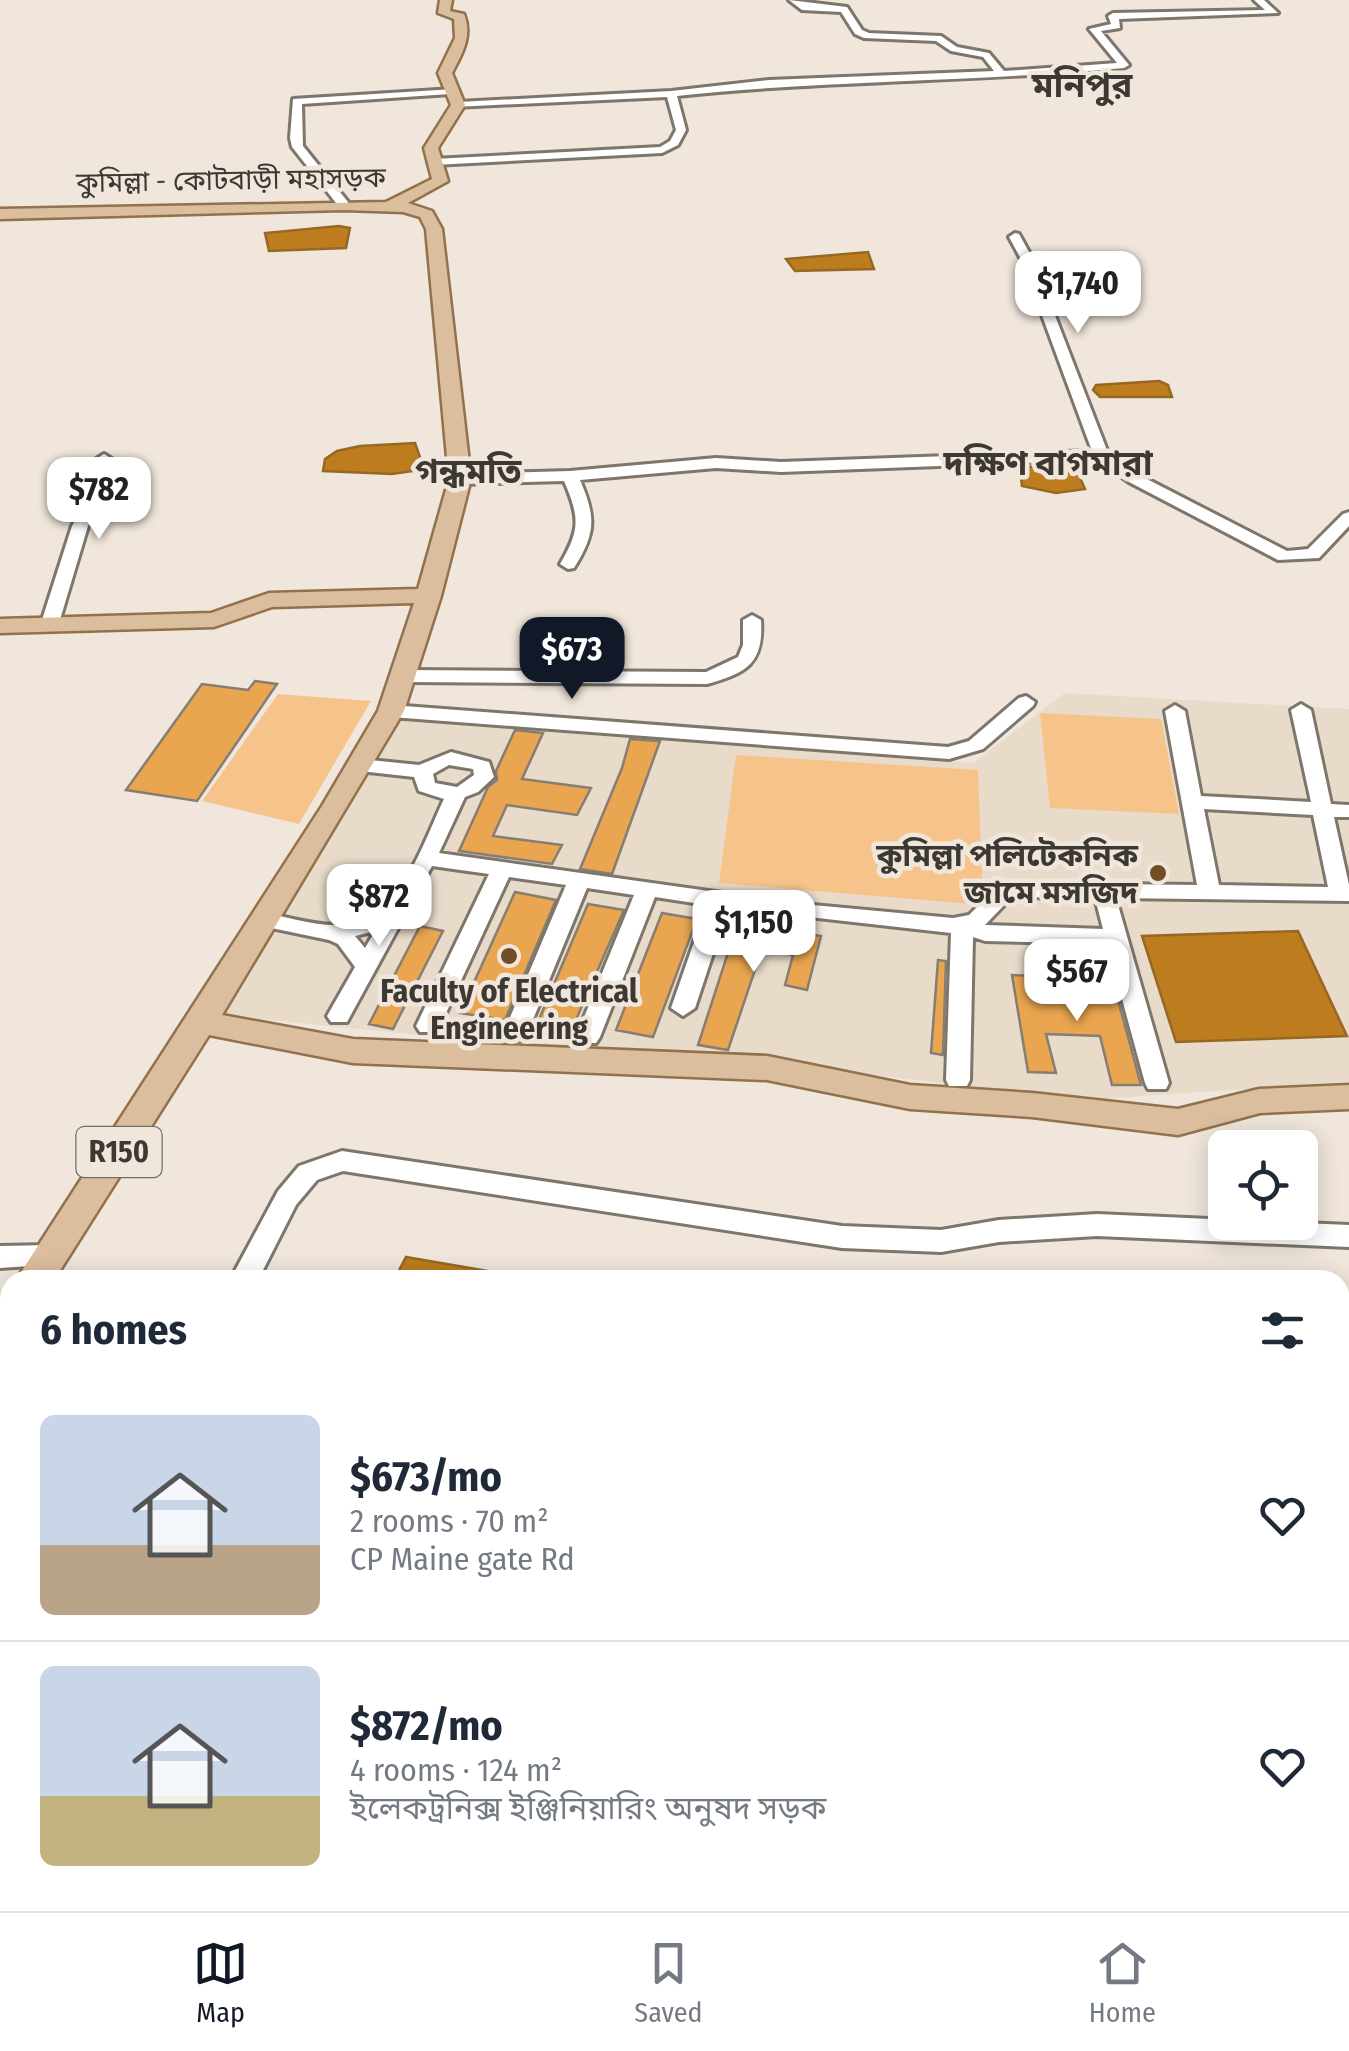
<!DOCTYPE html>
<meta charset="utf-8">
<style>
:root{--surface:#fff;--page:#f6f6f7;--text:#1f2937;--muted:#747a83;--line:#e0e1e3;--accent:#111827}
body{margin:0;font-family:"Fira Sans Condensed","Noto Sans Bengali",sans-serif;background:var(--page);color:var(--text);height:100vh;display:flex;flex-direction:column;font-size:38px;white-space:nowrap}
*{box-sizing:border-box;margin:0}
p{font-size:32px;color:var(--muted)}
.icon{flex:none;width:55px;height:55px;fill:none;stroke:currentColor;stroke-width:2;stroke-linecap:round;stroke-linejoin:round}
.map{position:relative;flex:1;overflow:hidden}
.side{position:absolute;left:0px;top:1270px;width:1350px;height:642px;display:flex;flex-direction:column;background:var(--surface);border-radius:30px 30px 0 0;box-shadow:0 5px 25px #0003}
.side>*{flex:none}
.buttons{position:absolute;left:1208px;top:1130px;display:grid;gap:20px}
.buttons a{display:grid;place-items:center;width:110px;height:110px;border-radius:15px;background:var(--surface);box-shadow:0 5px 25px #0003;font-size:50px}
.price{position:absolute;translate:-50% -85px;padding:0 22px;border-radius:20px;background:#fff;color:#222;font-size:32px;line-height:65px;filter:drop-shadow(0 2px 5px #0008)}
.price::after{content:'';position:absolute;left:50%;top:60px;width:30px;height:22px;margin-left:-15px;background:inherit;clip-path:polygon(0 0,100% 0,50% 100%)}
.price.selected{background:var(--accent);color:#fff}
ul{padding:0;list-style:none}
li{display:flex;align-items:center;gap:30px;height:250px;padding:0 40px}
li+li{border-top:2px solid var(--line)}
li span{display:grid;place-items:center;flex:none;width:280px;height:200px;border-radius:15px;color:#555}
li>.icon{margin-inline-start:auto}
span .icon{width:120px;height:120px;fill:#fffc;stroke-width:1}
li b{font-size:42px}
h2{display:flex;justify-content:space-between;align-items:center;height:120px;padding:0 40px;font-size:42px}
.tab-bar{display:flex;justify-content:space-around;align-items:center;height:140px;border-top:2px solid var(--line);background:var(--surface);font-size:28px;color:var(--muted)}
.tab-bar a{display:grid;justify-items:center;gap:5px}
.tab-bar .selected{color:var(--accent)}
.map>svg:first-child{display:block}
</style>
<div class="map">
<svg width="1349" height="1911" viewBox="0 0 1349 1911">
<rect width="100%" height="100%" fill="#f0e6db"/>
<path fill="#e9dbca" d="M1065,693L1349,709V1082L1084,1100L704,1055L481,1041L218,1015L397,714L973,763Z"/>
<path fill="#f6c48b" d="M278,694L371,701L299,824L202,801Z
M1040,713L1161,719L1179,814L1050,808Z
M736,755L978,770L983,905L719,883Z"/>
<path fill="#bd7c1d" stroke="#966824" stroke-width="2.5" d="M339,226L350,228L346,248L269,251L265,233Z
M868,252L874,269L795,271L786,259Z
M1159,381L1168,385L1172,397H1100L1093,390L1096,385Z
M415,443L422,463L420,470L392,474L323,471L325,459L337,451L360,446Z
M1073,462L1085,489L1056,493L1022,486L1020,468Z
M1298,931L1347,1036L1176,1042L1142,936Z
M406,1257L540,1280H394Z
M1340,1407L1349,1409V1776L1340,1772Z"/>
<path fill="#e9a54f" stroke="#867d73" stroke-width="2.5" d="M255,681L277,684L197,801L126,790L202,684L248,690Z
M515,730L543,733L522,779L591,788L577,815L507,805L493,836L562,845L552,864L459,851L488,787L497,780L496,771Z
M630,739L660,741L612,874L580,869L622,768Z
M515,892L556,900L505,1020L460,1013Z
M588,904L624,910L572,1029L537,1024Z
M662,913L697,919L653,1037L616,1030Z
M738,922L821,936L807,990L785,985L793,955L762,949L728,1050L698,1045Z
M420,926L443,931L393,1029L369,1024Z
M938,960L946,961L943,1055L931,1053Z
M1083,963H1108L1141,1085H1112L1100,1036L1046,1034L1056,1073L1028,1072L1012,975L1033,976L1038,1001L1092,1002Z"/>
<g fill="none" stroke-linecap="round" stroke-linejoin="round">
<defs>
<path id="minor" d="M789,0L847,7L862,30L869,33L941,36L957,47L989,53L1004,71L1117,63L1089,29L1111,24L1108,16L1113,13L1265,10L1254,0H1264L1278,13L1119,19L1120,28L1101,31L1129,65L1124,68C975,82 826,80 677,96L686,130L678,145L662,153L434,165L428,162L434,159L660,147L670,141L676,130L667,97L454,107L458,102L671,91L769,80L994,71L983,57L951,51L936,41L864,38L855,34L841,12L802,10Z
M454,89L450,94L302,104L303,146L348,202V208H340L292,147L290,138L293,99Z
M1015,233L1019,234L1034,261L1108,453L1141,476L1287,551L1308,549L1343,514L1349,512V526L1319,558L1278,560L1129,482L1098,460L781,472L716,468L580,480C596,517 596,533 574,568L568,569L560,564C580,530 580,518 564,481L460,484L452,479L460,474L570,471L716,458L781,462L1092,451L1022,261L1009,237Z
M104,454L112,459L111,486L88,526L59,623L56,627H44L41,623L72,526L95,486L96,459Z
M752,615L761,620C764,664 746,673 707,684L405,682L396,676L405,670L706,672L738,657L743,645V620Z
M1026,696L1035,702L1033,706L983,749L949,759L391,717L381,711L391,705L948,747L969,741L1019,698Z
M1301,704L1311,710L1331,804L1349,805V817H1334L1349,885V901L1116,898L1169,1083L1166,1089H1148L1145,1083L1107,944L985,941L973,937L970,1080L967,1086H949L946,1080L951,933L728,908L695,1008L683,1016L671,1008L707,905L655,897L600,1037L596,1043H580L576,1037L634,895L587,888L527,1034L523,1040H507L503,1034L566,885L509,877L440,1026L436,1032H420L416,1026L489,874L432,866L347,1022H331L327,1016L355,967L338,944L329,940L257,925L254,920L265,913C287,917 312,925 334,925C399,926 421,847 444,799L419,791L414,777L360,771L350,765L360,759L419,765L451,752L489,762L494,777L478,792L465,797L439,853L802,904L953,918L969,915L996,888L1025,883L1197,885L1165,711L1175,705L1185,711L1201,796L1311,802L1291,710ZM449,765L473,769L474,775L457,787L435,783L433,774ZM1204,809L1313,815L1328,887L1219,885ZM1025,897L1095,898L1103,929L985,925L1010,899ZM375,931L365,948L355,936Z
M342,1151L842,1226L941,1230L999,1220L1097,1214L1349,1225V1247L1097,1236L999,1242L941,1252L842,1248L343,1171L317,1180L296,1205L258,1280H230L278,1191L299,1166Z
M51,1245L60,1248L64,1256L60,1264L0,1268V1246Z
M0,1739L10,1742V1776L0,1773Z
M10,1800V1853L0,1857V1804Z
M390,1902H426L424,1911H388Z"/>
<path id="major" d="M440,0H452L450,11L464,14C473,36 462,54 452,73L465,105L438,148L448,181L408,203L432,211L442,229L471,479L441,596L404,711L222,1015L353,1039L767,1056L910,1085L1032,1093L1178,1109L1259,1089L1349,1085V1109L1260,1113L1178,1135L1032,1117L910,1109L767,1080L353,1063L209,1035L54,1280H16L322,806L378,711L414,603L272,607L214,627L0,633V619L211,613L269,593L418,589L449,479L426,229L420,217L403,212L344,210L0,219V209L386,202L432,179L424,148L451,105L438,73L455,38L454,19L438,13Z
M10,1299V1342L0,1346V1303Z"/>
</defs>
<use href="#minor" stroke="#7e756b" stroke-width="6"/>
<use href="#major" stroke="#92724d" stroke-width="5"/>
<use href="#minor" fill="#fff" fill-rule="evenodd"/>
<use href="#major" fill="#dabe9d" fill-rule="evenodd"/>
</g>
<g fill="#704f26" stroke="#f0e6db" stroke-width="4">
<circle cx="1158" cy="873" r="10"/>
<circle cx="509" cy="956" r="10"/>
</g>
<g text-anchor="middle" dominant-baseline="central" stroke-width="9" stroke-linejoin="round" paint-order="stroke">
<g font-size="28" fill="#3c3834" stroke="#f0e6db">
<text transform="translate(231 180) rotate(-1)">কুমিল্লা - কোটবাড়ী মহাসড়ক</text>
</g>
<rect fill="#f0e6db" stroke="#726c66" stroke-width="2.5" x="76.5" y="1127" width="85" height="50" rx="8"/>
<g font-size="30" font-weight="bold" fill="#3c3834">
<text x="119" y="1152">R150</text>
</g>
<g font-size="32" font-weight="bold" fill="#3c3834" stroke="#f0e6db" text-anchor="end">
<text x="1138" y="855">কুমিল্লা পলিটেকনিক<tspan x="1138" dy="37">জামে মসজিদ</tspan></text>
<text x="509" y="991" text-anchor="middle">Faculty of Electrical<tspan x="509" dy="37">Engineering</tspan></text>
</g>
<g font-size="35" font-weight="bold" fill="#3c3834" stroke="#f0e6db">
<text x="1082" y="85">মনিপুর</text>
<text x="1048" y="463">দক্ষিণ বাগমারা</text>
<text x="468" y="471">গন্ধমতি</text>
</g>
</g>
</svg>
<div class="buttons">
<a><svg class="icon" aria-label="locate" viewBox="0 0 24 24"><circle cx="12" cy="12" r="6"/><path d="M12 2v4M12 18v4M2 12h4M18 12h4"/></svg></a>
</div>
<b class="price" style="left:1078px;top:336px">$1,740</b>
<b class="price" style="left:99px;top:542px">$782</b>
<b class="price selected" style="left:572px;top:702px">$673</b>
<b class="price" style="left:379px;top:949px">$872</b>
<b class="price" style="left:754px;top:975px">$1,150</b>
<b class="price" style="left:1077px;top:1024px">$567</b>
<section class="side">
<h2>6 homes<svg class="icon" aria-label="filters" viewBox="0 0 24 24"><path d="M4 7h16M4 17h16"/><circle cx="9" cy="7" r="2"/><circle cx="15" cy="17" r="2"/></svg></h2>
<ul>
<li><span style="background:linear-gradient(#c9d6e8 65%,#b9a48a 0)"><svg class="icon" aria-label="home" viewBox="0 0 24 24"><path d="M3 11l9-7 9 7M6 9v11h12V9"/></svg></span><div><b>$673/mo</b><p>2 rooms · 70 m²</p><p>CP Maine gate Rd</p></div><svg class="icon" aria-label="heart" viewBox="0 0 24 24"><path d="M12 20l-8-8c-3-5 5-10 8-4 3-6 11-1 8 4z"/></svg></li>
<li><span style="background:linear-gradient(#c9d6e8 65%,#c2b280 0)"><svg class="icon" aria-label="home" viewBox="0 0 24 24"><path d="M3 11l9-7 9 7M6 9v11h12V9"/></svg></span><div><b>$872/mo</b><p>4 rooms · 124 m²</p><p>ইলেকট্রনিক্স ইঞ্জিনিয়ারিং অনুষদ সড়ক</p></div><svg class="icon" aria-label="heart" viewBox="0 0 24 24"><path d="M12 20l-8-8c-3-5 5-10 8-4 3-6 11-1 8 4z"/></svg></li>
</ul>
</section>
</div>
<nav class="tab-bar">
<a class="selected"><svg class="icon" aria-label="map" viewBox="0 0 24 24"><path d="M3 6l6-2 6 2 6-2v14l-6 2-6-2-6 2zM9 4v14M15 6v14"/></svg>Map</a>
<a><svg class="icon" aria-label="saved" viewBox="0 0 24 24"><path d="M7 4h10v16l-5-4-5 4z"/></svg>Saved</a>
<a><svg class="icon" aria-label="home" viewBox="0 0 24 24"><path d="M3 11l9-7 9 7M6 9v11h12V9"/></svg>Home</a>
</nav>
